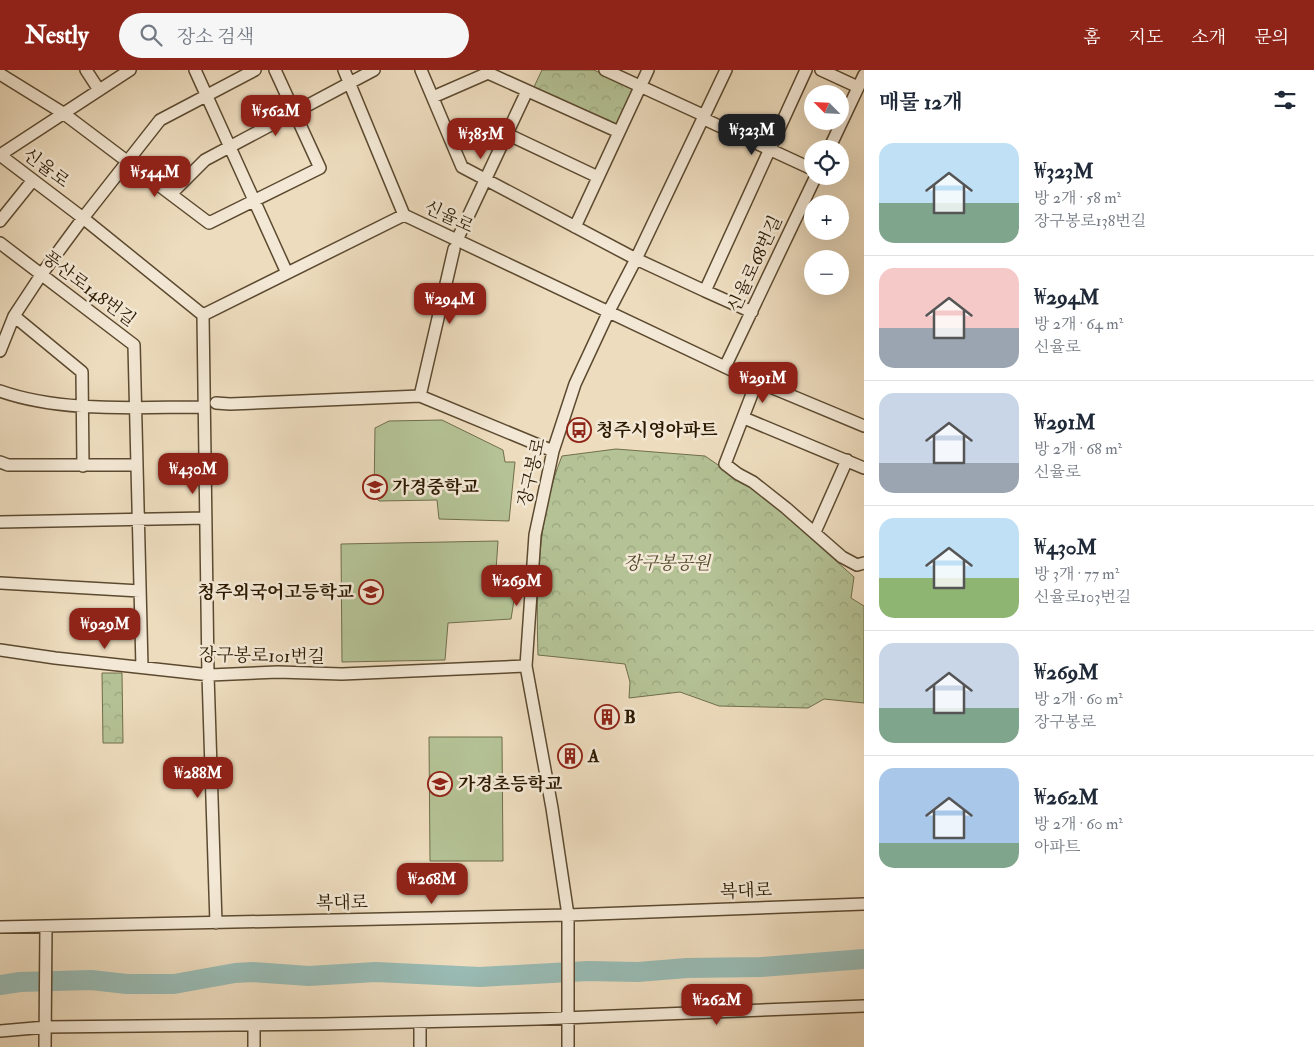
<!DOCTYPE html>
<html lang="ko">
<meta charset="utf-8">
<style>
:root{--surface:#fff;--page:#f6f6f7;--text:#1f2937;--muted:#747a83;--line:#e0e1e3;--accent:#8f2418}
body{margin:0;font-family:"IM FELL Double Pica","Noto Serif KR",serif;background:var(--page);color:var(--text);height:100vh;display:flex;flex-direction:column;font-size:19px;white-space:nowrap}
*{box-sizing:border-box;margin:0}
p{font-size:16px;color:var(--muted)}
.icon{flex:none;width:28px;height:28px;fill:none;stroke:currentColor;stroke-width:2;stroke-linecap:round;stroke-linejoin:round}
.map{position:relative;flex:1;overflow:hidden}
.side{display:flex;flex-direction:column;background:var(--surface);width:450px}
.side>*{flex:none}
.needle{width:32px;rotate:294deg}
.controls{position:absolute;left:804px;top:15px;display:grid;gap:10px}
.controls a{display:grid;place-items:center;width:45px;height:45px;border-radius:50%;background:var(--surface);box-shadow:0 5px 20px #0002;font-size:25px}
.price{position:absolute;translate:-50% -42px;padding:0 11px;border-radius:10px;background:var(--accent);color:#fff;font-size:16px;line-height:32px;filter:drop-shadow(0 1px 2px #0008)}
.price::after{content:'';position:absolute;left:50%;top:30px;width:15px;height:11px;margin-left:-8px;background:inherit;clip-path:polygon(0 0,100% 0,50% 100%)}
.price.current{background:#222;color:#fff}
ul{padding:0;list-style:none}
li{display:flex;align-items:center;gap:15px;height:125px;padding:0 15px}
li+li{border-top:1px solid var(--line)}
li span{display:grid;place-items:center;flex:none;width:140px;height:100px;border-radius:15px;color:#555}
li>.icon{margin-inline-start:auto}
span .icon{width:60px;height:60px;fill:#fffc;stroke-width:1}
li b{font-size:21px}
h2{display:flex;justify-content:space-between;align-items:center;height:60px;padding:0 15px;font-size:21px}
header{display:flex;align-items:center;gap:30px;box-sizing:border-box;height:70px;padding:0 25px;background:var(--accent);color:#fff}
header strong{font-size:24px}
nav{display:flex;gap:28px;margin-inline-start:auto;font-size:18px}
.search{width:350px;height:45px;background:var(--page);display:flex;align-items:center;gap:12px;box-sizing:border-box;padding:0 18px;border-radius:28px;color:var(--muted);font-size:19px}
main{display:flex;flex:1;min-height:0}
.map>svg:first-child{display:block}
</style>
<header>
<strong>Nestly</strong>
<div class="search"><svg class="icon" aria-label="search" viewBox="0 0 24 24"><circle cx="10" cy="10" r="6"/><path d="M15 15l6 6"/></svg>장소 검색</div>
<nav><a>홈</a><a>지도</a><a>소개</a><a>문의</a></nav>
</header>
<main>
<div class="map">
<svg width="864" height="977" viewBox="0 0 864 977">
<defs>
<pattern id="park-crowns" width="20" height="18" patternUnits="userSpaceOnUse" patternTransform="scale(1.25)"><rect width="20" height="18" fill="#b4c295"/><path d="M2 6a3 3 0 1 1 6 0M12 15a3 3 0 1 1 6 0" fill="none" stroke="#9ba67f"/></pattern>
</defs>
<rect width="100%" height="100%" fill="#eddcbe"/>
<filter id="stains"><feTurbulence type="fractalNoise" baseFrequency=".004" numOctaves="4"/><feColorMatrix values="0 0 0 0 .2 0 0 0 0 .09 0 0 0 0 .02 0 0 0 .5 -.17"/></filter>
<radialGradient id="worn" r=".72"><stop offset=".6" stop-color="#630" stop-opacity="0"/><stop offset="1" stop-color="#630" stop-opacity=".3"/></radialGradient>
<path fill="url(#park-crowns)" stroke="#706e4b" d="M542,0H594L634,19L617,57L533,19Z
M616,379L705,386L762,425L854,507L851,528L864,536V633L824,629L808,638L719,636L680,622L629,628L630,612L625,594L538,585C536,520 537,447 562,386Z
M102,603H122L123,673H103Z"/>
<path fill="#b4c295" stroke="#706e4b" d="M442,350L503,380L505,392H515L509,451L439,449L437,430L379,431L374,426L375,358L389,351Z
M498,471L495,515L516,518L511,549L448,553L445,590L342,592L341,474Z
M429,667H502L503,791H430Z"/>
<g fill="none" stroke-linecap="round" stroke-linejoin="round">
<path stroke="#99bbb4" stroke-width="20" d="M0,915L20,912L91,910L127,914H174L235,903L252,902L309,906L376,902L480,907L588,901L638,902L687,898L761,897L864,889"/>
<defs>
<path id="minor" d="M86,0L99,20
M195,0L287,203
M344,0L404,145
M421,0L462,97L636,189L705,221
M605,0L705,46
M821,0L858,17
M0,4L63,43L209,153L320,98L275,0
M433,27L488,3L619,62
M704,49L812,99
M507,64L598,107
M829,79L864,5
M0,85L83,148L203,245
M0,85L130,0
M171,124L205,90L374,0
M0,151L33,110
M575,157L648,0
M457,170L527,21
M0,173L134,275L142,597
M752,242L705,221L806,0
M203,245L404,145L744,306L864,356
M203,245L208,605L216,853
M14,246L82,302L83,396
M0,281L14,246L41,205L83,148L160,50L255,0
M725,297L816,106
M757,311L725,394L738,404L753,412L786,438L842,487L857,495L864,493
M0,321C62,343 138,337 203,337
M420,326L454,179
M216,333L230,334L420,326L553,381
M744,348L864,398
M0,392L8,395H137
M0,452L206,448
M815,462L847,390
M0,513L140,521
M0,580L55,588L210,605L278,602L342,604L526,596
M0,857L568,845L864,834
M0,961L46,957L323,954L538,949L864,936
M45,977L46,857
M254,977V955
M420,977V952
M568,977V845L552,738L526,596L535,465L553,381L575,314L609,241L636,189L726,0"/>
</defs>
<use href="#minor" stroke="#5c4a30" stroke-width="14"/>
<use href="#minor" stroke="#f3e8d5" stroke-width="11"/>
</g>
<defs>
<symbol id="bus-ring" viewBox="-11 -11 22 22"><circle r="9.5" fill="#f3e8d5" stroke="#8f2418" stroke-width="1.5"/><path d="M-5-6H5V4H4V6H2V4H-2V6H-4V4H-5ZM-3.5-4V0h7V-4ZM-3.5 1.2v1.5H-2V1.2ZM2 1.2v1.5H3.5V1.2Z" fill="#8f2418"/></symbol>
<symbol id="school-ring" viewBox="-11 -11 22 22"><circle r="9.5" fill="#f3e8d5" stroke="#8f2418" stroke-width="1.5"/><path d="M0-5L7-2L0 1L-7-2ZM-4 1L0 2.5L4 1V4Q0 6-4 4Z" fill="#8f2418"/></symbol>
<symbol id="building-ring" viewBox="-11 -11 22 22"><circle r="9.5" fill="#f3e8d5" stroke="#8f2418" stroke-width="1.5"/><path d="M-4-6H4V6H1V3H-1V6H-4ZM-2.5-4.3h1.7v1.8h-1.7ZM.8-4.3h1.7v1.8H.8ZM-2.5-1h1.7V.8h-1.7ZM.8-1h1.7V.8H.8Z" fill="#8f2418"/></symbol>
</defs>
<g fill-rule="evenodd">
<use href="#bus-ring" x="565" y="346" width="28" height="28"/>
<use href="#school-ring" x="361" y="403" width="28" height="28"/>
<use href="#school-ring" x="357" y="508" width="28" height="28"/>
<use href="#building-ring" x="593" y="633" width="28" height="28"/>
<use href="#building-ring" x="556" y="672" width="28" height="28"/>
<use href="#school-ring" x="426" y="700" width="28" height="28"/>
</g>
<g text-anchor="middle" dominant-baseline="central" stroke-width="5" stroke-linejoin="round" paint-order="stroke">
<g font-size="18" fill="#2b1901" stroke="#f3e8d5">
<text transform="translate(46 98) rotate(37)">신율로</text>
<text transform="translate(449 147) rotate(25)">신율로</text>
<text transform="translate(755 194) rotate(-65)">신율로68번길</text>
<text transform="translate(89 219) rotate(37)">풍산로148번길</text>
<text transform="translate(532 402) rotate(-77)">장구봉로</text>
<text transform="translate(262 586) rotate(1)">장구봉로101번길</text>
<text transform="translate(746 821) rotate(-2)">복대로</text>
<text transform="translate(342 833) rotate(-1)">복대로</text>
</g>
<g font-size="18" font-weight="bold" fill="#2b1901" stroke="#f3e8d5" text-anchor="start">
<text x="596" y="360">청주시영아파트</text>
<text x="392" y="417">가경중학교</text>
<text x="354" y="522" text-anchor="end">청주외국어고등학교</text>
<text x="624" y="647">B</text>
<text x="588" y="686">A</text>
<text x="458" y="714">가경초등학교</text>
</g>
<g font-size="18" font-style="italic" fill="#544c2d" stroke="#f3e8d5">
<text x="667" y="493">장구봉공원</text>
</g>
</g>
<rect width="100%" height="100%" filter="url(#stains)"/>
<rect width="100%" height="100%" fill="url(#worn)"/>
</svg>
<div class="controls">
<a><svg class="needle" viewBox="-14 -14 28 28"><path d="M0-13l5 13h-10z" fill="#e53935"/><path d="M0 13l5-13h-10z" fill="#747a83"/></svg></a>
<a><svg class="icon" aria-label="locate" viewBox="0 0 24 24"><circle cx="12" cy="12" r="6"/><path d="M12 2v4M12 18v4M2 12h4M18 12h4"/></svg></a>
<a>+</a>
<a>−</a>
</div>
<b class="price" style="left:276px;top:67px">₩562M</b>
<b class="price current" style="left:752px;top:86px">₩323M</b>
<b class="price" style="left:481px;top:90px">₩385M</b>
<b class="price" style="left:155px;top:128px">₩544M</b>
<b class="price" style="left:450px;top:255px">₩294M</b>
<b class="price" style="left:763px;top:334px">₩291M</b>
<b class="price" style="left:193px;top:425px">₩430M</b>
<b class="price" style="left:517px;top:537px">₩269M</b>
<b class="price" style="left:105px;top:580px">₩929M</b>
<b class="price" style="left:198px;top:729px">₩288M</b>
<b class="price" style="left:432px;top:835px">₩268M</b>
<b class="price" style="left:717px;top:956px">₩262M</b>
</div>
<section class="side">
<h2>매물 12개<svg class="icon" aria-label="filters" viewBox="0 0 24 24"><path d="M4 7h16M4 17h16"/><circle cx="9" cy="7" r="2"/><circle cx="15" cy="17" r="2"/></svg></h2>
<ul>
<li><span style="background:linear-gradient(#bfe0f5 60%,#7fa58c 0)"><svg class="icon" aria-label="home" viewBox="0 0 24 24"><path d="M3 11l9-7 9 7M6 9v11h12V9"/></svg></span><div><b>₩323M</b><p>방 2개 · 58 m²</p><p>장구봉로138번길</p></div></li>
<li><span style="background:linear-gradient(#f6c9c9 60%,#9aa5b1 0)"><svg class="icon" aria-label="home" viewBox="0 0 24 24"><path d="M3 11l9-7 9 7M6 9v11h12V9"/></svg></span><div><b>₩294M</b><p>방 2개 · 64 m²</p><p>신율로</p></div></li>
<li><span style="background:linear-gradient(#c9d6e8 70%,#9aa5b1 0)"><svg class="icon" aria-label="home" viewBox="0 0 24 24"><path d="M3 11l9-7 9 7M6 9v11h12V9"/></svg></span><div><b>₩291M</b><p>방 2개 · 68 m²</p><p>신율로</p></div></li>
<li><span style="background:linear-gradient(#bfe0f5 60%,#8fb573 0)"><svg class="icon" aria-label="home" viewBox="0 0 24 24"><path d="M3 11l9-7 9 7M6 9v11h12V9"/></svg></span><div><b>₩430M</b><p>방 3개 · 77 m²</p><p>신율로103번길</p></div></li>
<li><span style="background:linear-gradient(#c9d6e8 65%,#7fa58c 0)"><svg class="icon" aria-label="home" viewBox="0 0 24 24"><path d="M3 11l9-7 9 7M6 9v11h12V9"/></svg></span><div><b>₩269M</b><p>방 2개 · 60 m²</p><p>장구봉로</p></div></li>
<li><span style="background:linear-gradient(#a9c7e8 75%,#7fa58c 0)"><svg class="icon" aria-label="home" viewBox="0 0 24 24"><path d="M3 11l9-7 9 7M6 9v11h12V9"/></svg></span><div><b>₩262M</b><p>방 2개 · 60 m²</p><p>아파트</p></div></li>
</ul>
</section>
</main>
